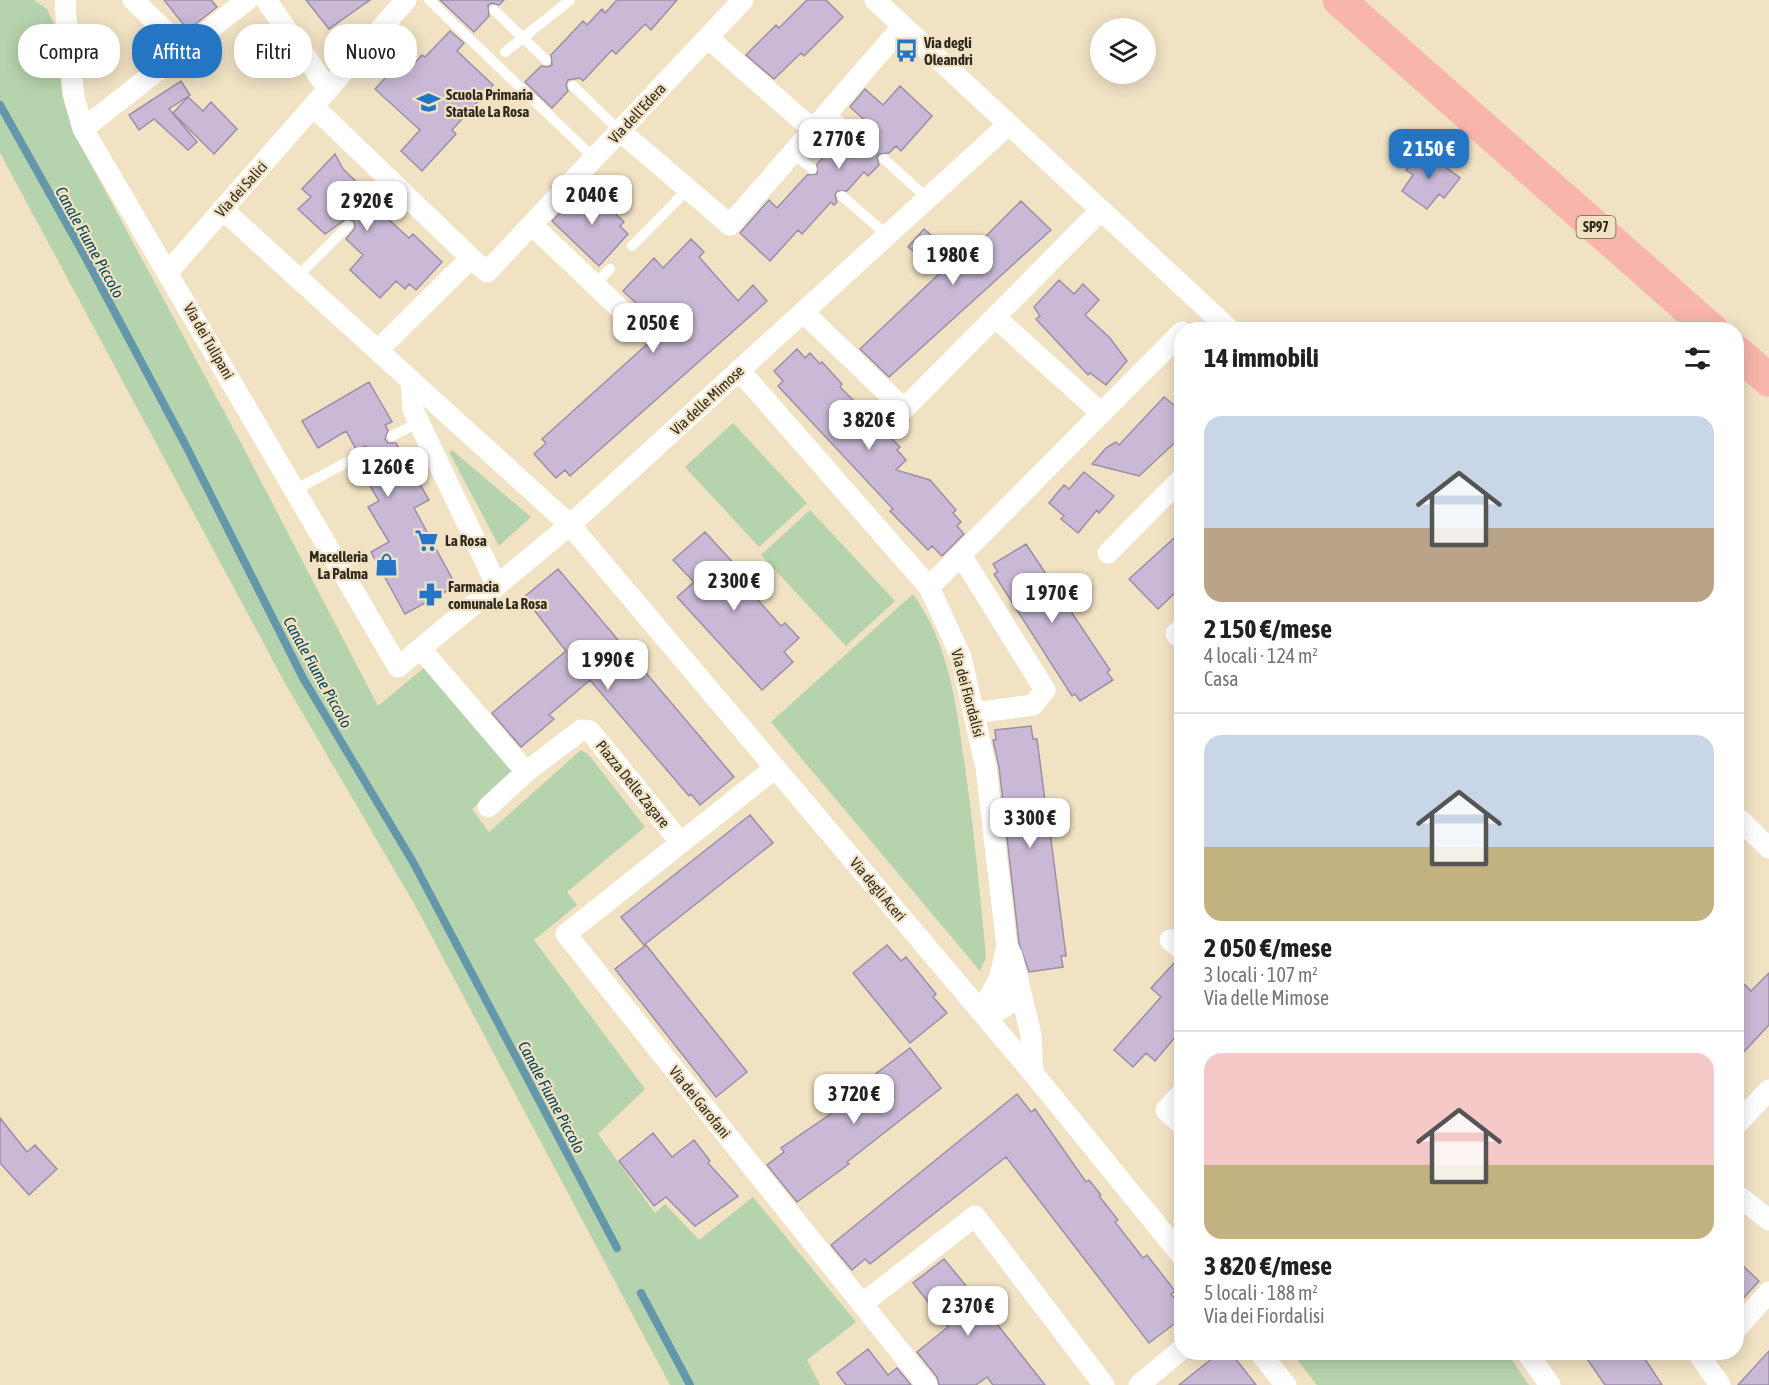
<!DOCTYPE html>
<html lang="it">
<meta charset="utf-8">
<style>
:root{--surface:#fff;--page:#f2f2f2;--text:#202124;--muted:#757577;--line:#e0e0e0;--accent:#2476c5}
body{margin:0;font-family:"Asap Condensed",sans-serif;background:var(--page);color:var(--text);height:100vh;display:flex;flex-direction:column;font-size:22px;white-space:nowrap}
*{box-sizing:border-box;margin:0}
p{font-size:20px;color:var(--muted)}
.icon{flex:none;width:33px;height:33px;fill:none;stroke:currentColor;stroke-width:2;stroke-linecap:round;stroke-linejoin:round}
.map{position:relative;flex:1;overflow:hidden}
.side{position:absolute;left:1174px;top:322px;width:570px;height:1038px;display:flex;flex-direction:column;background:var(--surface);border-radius:24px;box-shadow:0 3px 15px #0003}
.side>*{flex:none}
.top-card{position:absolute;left:18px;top:24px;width:570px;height:54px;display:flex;gap:12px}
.controls{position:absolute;left:1090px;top:18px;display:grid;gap:12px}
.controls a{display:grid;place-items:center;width:66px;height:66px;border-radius:50%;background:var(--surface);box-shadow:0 3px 15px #0003;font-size:30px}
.price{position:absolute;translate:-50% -51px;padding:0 14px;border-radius:12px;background:#fff;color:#222;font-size:20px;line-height:39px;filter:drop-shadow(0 2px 3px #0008)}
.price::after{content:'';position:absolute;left:50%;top:36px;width:18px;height:14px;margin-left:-9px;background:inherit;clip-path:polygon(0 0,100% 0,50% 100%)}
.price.current{background:var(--accent);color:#fff}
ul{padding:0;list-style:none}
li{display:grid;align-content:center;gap:12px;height:318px;padding:0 30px}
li+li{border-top:2px solid var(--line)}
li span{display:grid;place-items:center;height:186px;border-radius:18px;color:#555}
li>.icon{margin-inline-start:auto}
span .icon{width:108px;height:108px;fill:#fffc;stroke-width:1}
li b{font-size:26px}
h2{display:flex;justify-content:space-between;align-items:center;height:72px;padding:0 30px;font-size:26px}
.pill{padding:0 21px;border-radius:24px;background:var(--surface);box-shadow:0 3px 15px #0003;font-size:21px;line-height:54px}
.pill.current{background:var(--accent);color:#fff}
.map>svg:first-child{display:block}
</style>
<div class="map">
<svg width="1769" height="1385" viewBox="0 0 1769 1385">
<rect width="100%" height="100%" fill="#f1e2c4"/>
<path fill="#b5d3ac" d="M0,0H34L47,9L55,26L62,95L74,133L241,443L378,706L425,667L514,771L472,809L489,832L581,750L588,754L645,827L567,892L577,905L534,940L645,1089L598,1134L655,1213L665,1204L699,1240L753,1197L856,1322L807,1360L820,1385H670L416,907L285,683L0,153Z
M733,423L807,503L759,547L685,467Z
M452,450L531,517L499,546L449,452Z
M810,510L895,601L846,646L761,555Z
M913,594C950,646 956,705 965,767C974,830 980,894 986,957L980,971L771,722Z
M1292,1353H1507L1529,1385H1317Z"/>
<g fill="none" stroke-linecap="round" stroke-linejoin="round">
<path stroke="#6597ab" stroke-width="8" d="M0,105L82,251L185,444L303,678L413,862L617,1248
M641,1293L690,1385"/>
</g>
<path fill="#c9b9d6" stroke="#9c8da8" stroke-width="1.5" d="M164,0H211L217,7L188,30Z
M306,0H370L329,29Z
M440,0H504L499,5L492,3L488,5L489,16L474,32Z
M617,0H677L651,30L645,24L616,54L612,50L583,81L580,78L568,80L566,85L568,91L552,108L525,82L541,66L548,67L552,65L551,55L583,21L587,25L602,9L605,13Z
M807,0H826L843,17L804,56L801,53L774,79L746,55L776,25L779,28Z
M450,31L464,43L457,51L493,85L452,130L456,134L422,171L401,151L420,130L375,89L403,59L411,67L422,55L425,57Z
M181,81L190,95L169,109L197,142L188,150L154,119L139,130L129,115Z
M900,86L932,116L901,151L896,146L889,153L879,154L877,158L879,165L868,176L864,172L847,191H837L835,195L837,202L834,205L831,202L802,234L798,230L770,261L740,233L769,200L777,208L807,175L817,174V164L835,145L841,150L850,141L857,142L861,140L860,130L867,122L850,107L865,89L883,105Z
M188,97L203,111L211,102L237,129L214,154L173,113Z
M1424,151L1460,178L1444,198L1439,194L1427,209L1402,191L1413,175L1406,170Z
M335,154L343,169L366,191L363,195L366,208H376L409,238L413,234L442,262L416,290L409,284L405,289L396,281L380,298L350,270L363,255L346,239L355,228L354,221L346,219L325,234L298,209L311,197L302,189Z
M587,186L624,222L620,226L628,234L599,266L552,221Z
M1021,201L1051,230L889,377L860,349L940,273L908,247L924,229L958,258L972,244L975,247Z
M691,239L704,252L699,257L738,301L753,285L767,301L570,476L565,470L556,478L534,454L546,443L542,439L664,329L623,291L654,258L663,268Z
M1059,280L1074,294L1083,284L1099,300L1085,315L1110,338L1127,361L1106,385L1090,373L1088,375L1036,319L1040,316L1034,307Z
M797,349L805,358L810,353L820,364L822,362L842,384L840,387L900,447L897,450L906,460L896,470L930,480L956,510L953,513L961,522L957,526L964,534L942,556L932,546L928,550L890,511L893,509L778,386L783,381L774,371Z
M369,382L392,422L385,425L388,430L385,439L388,443H396L429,500L414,508L456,586L405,614L371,552L389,542L368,507L379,501L363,474L369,470L364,462L371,456V450L365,446L356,449L346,431L318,448L302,421Z
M1164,397L1182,411V436L1139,476L1092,464L1106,448L1116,442L1119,445Z
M1084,472L1114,496L1099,513L1097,510L1078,533L1061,519L1064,516L1049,503L1064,485L1069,489Z
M1182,531V586L1158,609L1129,579Z
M705,532L746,577L741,581L781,626L785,623L799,638L784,652L793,662L762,690L677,597L694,582L673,560Z
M1026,544L1110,670L1107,672L1113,680L1080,701L1075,694L1072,696L994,574L998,572L993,564Z
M558,569L734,777L700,805L691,794L689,796L590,680L549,715L554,719L521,747L492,713L566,651L524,597Z
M1031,726L1033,739H1037L1047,816L1055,815L1057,831L1050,832L1066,956H1061L1063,967L1029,972L1019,943L999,767L993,740H996L995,730Z
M750,815L773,843L644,945L621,917Z
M646,945L747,1072L716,1097L615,969Z
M887,945L901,961L906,957L936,994L933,997L947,1013L910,1043L853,973Z
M1176,961L1182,962V1029L1155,1061L1146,1053L1133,1067L1114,1050L1161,997L1151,988Z
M1769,973V1025L1737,1059V977L1751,991Z
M910,1048L941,1088L847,1162L849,1164L797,1202L767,1165L784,1152L781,1148L857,1096L853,1091Z
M1017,1094L1031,1112L1035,1109L1086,1182L1089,1180L1101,1195L1099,1196L1118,1220L1115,1222L1143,1258L1147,1255L1175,1291L1171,1294L1182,1308V1318L1149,1343L1006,1157L870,1264L865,1259L852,1270L831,1245Z
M0,1118L27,1152L35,1145L57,1169L29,1195L0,1163Z
M653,1133L672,1157L694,1140L710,1161L708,1163L738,1196L695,1226L666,1197L654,1206L619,1161Z
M944,1259L989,1314L1045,1385H993L987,1377L976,1385H939L937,1377L917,1352L948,1327L913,1283Z
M1737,1260L1759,1281L1737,1305Z
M868,1349L888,1375L897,1368L911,1385H846L837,1373Z
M1769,1351V1385H1738Z
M1219,1353H1231L1256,1385H1179Z
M1583,1353H1641L1662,1385H1605Z"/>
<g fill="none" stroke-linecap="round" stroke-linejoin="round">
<path stroke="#fff" stroke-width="10" d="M429,0L594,158
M494,10L546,60
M505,52L570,0
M573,86L620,131
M829,111L855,135
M793,153L812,169
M884,159L927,198
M842,196L887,235
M371,202L392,182
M632,246L688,189
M297,277L348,226
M595,284L610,269
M392,436L419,422
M295,490L364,453"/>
<path stroke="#fff" stroke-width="21" d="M66,0L65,6L74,97L83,129L398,667L570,525L1009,124
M133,0L184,49
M266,0L328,89
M875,0L1230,330
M708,38L813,130
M314,107L471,258
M83,129L247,0
M620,131L730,225L903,26
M222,209L570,525L1033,1073L1182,1256
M532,225L635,323
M168,272L406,0
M803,312L904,409L1101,210
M995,317L1101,413
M378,350L471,258L487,272L743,0
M739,370L929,587L961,657L986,768L1007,947L999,979L981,1012
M411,380L413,410L497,586
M1108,553L1182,478
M961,555L1045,690L1033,705L974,713
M929,587L1182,332
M1182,628L1176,634L1182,639
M421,649L526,772
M775,768L566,934L927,1385
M488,807L526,772L581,730L590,731L681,843
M1737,817L1769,848
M1170,940L1182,950
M1007,947L1012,955L1031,1035L1033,1073
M987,1018L1007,1005L1018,980
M1182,1093L1166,1110L1182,1125
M1737,1124L1769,1090
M1737,1195L1769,1220
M862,1304L975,1216L1104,1385
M1737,1328L1769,1292
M1260,1353L1286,1385
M1527,1353L1550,1385
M1698,1353L1720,1385
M1139,1385L1182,1349"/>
<path stroke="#f7b5ac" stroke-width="33" d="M1339,0L1712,330
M1737,352L1769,380"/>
</g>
<defs>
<symbol id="bus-bare" viewBox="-9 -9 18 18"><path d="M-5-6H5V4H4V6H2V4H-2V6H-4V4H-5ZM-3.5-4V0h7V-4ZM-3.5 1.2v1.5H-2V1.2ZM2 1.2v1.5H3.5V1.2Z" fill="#2476c5" stroke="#f1e2c4" stroke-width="2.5" paint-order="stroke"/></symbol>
<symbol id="school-bare" viewBox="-9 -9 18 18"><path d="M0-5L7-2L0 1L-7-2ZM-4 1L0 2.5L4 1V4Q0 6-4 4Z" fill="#2476c5" stroke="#f1e2c4" stroke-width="2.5" paint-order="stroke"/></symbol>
<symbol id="supermarket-bare" viewBox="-9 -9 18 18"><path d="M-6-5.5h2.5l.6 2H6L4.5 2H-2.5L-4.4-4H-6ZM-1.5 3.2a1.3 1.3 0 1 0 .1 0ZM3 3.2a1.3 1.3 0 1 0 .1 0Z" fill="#2476c5" stroke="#f1e2c4" stroke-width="2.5" paint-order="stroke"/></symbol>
<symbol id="shop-bare" viewBox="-9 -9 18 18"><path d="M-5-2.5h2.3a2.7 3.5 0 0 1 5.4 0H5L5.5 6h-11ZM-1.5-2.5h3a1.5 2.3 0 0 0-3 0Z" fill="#2476c5" stroke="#f1e2c4" stroke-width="2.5" paint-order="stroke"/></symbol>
<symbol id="pharmacy-bare" viewBox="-9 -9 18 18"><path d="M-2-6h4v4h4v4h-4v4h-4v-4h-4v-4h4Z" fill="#2476c5" stroke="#f1e2c4" stroke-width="2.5" paint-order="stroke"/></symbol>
</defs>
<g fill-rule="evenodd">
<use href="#bus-bare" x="890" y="34" width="33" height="33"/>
<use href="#school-bare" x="412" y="86" width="33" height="33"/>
<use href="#supermarket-bare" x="410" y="524" width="33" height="33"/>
<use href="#shop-bare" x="370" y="548" width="33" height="33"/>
<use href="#pharmacy-bare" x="414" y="578" width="33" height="33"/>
</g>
<g text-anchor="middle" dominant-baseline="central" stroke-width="4.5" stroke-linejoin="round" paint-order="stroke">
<rect fill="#f1e2c4" stroke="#6a6150" stroke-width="1.5" x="1576.5" y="216" width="39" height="22" rx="4.5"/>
<g font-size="14" font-weight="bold" fill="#302a1f">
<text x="1596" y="227">SP97</text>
</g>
<g font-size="15" font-weight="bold" fill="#302a1f" stroke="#f1e2c4" text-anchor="start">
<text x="924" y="42">Via degli<tspan x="924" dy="17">Oleandri</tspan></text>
<text x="446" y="94">Scuola Primaria<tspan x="446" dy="17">Statale La Rosa</tspan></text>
<text x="445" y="540">La Rosa</text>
<text x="368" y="556" text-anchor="end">Macelleria<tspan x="368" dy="17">La Palma</tspan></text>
<text x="448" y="586">Farmacia<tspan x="448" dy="17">comunale La Rosa</tspan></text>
</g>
<g font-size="15" fill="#302a1f" stroke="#f1e2c4">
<text transform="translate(637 113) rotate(-47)">Via dell'Edera</text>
<text transform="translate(241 189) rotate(-48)">Via dei Salici</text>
<text transform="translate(209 341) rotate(60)">Via dei Tulipani</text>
<text transform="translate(707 400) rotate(-43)">Via delle Mimose</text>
<text transform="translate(968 693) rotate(75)">Via dei Fiordalisi</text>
<text transform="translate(633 784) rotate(51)">Piazza Delle Zagare</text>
<text transform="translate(878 889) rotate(50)">Via degli Aceri</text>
<text transform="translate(700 1102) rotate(51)">Via dei Garofani</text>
</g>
<g font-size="16" font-style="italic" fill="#00445a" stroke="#f1e2c4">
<text transform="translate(90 242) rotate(61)">Canale Fiume Piccolo</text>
<text transform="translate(318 672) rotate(61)">Canale Fiume Piccolo</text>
<text transform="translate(552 1097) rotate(62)">Canale Fiume Piccolo</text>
</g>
</g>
</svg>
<div class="controls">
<a><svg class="icon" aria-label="layers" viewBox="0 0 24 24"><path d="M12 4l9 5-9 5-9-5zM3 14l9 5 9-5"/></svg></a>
</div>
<b class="price" style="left:839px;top:170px">2 770 €</b>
<b class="price current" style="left:1429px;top:180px">2 150 €</b>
<b class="price" style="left:592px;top:226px">2 040 €</b>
<b class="price" style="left:367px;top:232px">2 920 €</b>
<b class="price" style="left:953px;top:286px">1 980 €</b>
<b class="price" style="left:653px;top:354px">2 050 €</b>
<b class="price" style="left:869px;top:451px">3 820 €</b>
<b class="price" style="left:388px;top:498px">1 260 €</b>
<b class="price" style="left:734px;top:612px">2 300 €</b>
<b class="price" style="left:1052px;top:624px">1 970 €</b>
<b class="price" style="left:608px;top:691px">1 990 €</b>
<b class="price" style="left:1030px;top:849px">3 300 €</b>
<b class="price" style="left:854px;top:1125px">3 720 €</b>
<b class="price" style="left:968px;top:1337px">2 370 €</b>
<div class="top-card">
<a class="pill">Compra</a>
<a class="pill current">Affitta</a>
<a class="pill">Filtri</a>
<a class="pill">Nuovo</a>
</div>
<section class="side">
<h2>14 immobili<svg class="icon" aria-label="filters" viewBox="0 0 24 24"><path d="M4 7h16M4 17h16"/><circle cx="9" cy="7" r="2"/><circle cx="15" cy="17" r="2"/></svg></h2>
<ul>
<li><span style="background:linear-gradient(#c9d6e8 60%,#b9a48a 0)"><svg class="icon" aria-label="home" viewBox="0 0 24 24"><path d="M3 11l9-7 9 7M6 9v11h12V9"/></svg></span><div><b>2 150 €/mese</b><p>4 locali · 124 m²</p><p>Casa</p></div></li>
<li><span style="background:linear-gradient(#c9d6e8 60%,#c2b280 0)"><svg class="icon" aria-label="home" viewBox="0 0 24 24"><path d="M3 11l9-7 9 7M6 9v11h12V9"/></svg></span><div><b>2 050 €/mese</b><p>3 locali · 107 m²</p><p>Via delle Mimose</p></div></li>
<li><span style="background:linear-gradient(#f6c9c9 60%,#c2b280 0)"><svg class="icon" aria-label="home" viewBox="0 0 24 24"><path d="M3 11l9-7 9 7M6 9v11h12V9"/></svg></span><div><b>3 820 €/mese</b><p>5 locali · 188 m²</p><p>Via dei Fiordalisi</p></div></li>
</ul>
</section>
</div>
